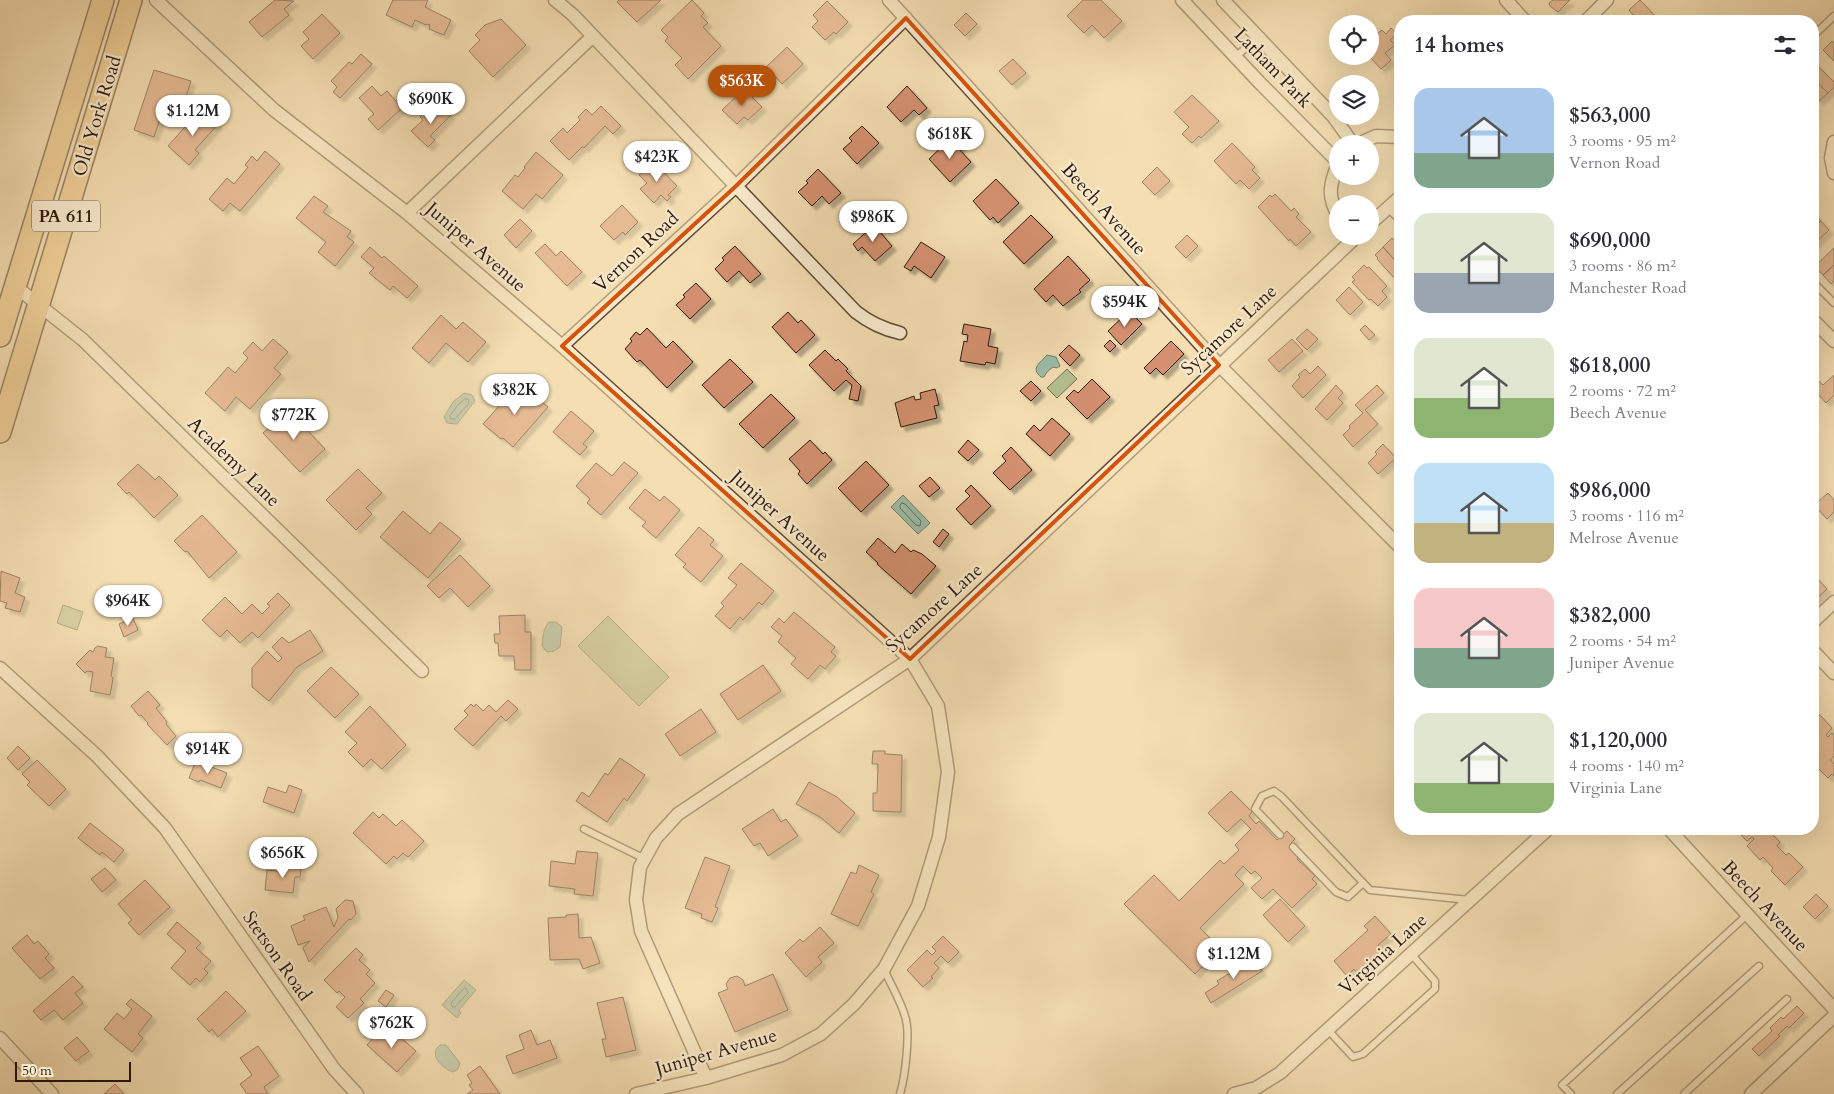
<!DOCTYPE html>
<meta charset="utf-8">
<style>
:root{--surface:#fff;--page:#f7f7f7;--text:#2b2b33;--muted:#7c7c81;--accent:#b45309}
body{margin:0;font-family:Cardo,serif;background:var(--page);color:var(--text);height:100vh;display:flex;flex-direction:column;font-size:19px;white-space:nowrap}
*{box-sizing:border-box;margin:0}
p{font-size:16px;color:var(--muted)}
.icon{flex:none;width:28px;height:28px;fill:none;stroke:currentColor;stroke-width:2;stroke-linecap:round;stroke-linejoin:round}
.map{position:relative;flex:1;overflow:hidden}
.drawer{position:absolute;left:1394px;top:15px;width:425px;height:820px;display:flex;flex-direction:column;background:var(--surface);border-radius:20px;box-shadow:0 5px 20px #0002}
.drawer>*{flex:none}
.controls{position:absolute;left:1329px;top:15px;display:grid;gap:10px}
.controls a{display:grid;place-items:center;width:50px;height:50px;border-radius:50%;background:var(--surface);box-shadow:0 5px 20px #0002;font-size:25px}
.scale{position:absolute;left:15px;bottom:12px;width:116px;box-sizing:border-box;padding-left:5px;border:2px solid #2e1a0e;border-top:0;font-size:14px;line-height:18px;white-space:nowrap;color:#2e1a0e;-webkit-text-stroke:4px #f8eacd;paint-order:stroke}
.price{position:absolute;translate:-50% -42px;padding:0 11px;border-radius:18px;background:#fff;color:#222;font-size:16px;line-height:32px;filter:drop-shadow(0 1px 2px #0008)}
.price::after{content:'';position:absolute;left:50%;top:30px;width:15px;height:11px;margin-left:-8px;background:inherit;clip-path:polygon(0 0,100% 0,50% 100%)}
.price.selected{background:var(--accent);color:#fff}
ul{padding:0;list-style:none}
li{display:flex;align-items:center;gap:15px;height:125px;padding:0 20px}
li span{display:grid;place-items:center;flex:none;width:140px;height:100px;border-radius:15px;color:#555}
li>.icon{margin-inline-start:auto}
span .icon{width:60px;height:60px;fill:#fffc;stroke-width:1}
li b{font-size:21px}
h2{display:flex;justify-content:space-between;align-items:center;height:60px;padding:0 20px;font-size:21px}
.map>svg:first-child{display:block}
</style>
<div class="map">
<svg width="1834" height="1094" viewBox="0 0 1834 1094">
<defs>
<filter id="shadow"><feDropShadow dx="4.5" dy="4.5" stdDeviation="1" flood-color="#0004"/></filter>
</defs>
<rect width="100%" height="100%" fill="#f4deb2"/>
<filter id="stains"><feTurbulence type="fractalNoise" baseFrequency=".004" numOctaves="4"/><feColorMatrix values="0 0 0 0 .2 0 0 0 0 .09 0 0 0 0 .02 0 0 0 .5 -.17"/></filter>
<radialGradient id="worn" r=".72"><stop offset=".6" stop-color="#630" stop-opacity="0"/><stop offset="1" stop-color="#630" stop-opacity=".3"/></radialGradient>
<path fill="#b5c291" stroke="#726e50" d="M1067,369L1077,379L1057,398L1047,388Z
M63,605L83,612L77,630L57,623Z
M608,616L669,677L639,706L578,646Z"/>
<path fill="#9cbda8" stroke="#707c6a" d="M1047,355L1056,357L1060,366L1057,368L1053,367L1047,372L1044,377H1041C1030,368 1040,363 1047,355Z
M464,393L472,395L475,401L457,424L447,423L444,417L453,402Z
M903,495L930,523L918,534L891,507Z
M549,622H556L562,627L560,647L554,651L547,652L542,646C543,637 543,629 549,622Z
M464,980L476,990L459,1010L461,1013L457,1018L442,1005Z
M440,1045H446L460,1063L458,1069L453,1072C442,1068 428,1055 440,1045Z"/>
<g fill="none" stroke-linecap="round" stroke-linejoin="round">
<path stroke="#656c5b" stroke-width="1" d="M465,399H468L469,403L455,419H451L450,416L457,406Z
M902,503L905,504L921,521L920,526L916,525L900,508V506Z
M466,988L468,993L455,1007H452L451,1003L463,989Z"/>
</g>
<path fill="#d49070" stroke="#2e1a0e" filter="url(#shadow)" d="M275,0L294,1L284,9L289,15L262,37L249,22Z
M393,0H428L425,7L451,20L444,35L429,29L430,25L427,24L426,25L415,20L412,27L386,15Z
M619,0H661L637,22L617,2Z
M692,0L704,13L701,16L708,23L703,27L721,46L688,79L675,65L682,58L665,41L668,37L661,30Z
M1083,0H1101L1122,21L1104,38L1092,25L1084,33L1067,16Z
M1553,0H1570L1558,12L1550,6L1549,3Z
M1640,0L1657,18L1658,17L1663,21H1638L1629,10Z
M827,1L848,22L836,34L834,32L825,40L812,27L818,21L813,15Z
M966,13L977,24L965,36L954,25Z
M322,14L340,33L313,59L301,46L309,39L303,32Z
M501,19L526,45L493,77L469,51L480,40L475,35L485,25Z
M1370,25L1378,33L1382,30L1386,34L1391,28L1397,34L1390,40L1395,45L1385,53L1391,60L1381,69L1369,56Z
M1832,41L1834,43V61L1823,50Z
M787,47L803,64L782,84L773,74L770,77L763,70Z
M361,54L372,64L340,98L333,92L337,87L331,81L349,62L352,64Z
M1013,59L1026,73L1012,85L999,71Z
M1812,60L1834,82V87L1828,93L1812,77Z
M154,70L191,81L184,103L172,100L165,121L160,119L154,137L134,130Z
M1812,77L1828,93L1819,101L1812,94Z
M372,86L381,96L387,91L402,108L378,130L368,119L374,114L359,98Z
M907,86L927,108L919,115L914,110L901,122L887,107Z
M744,89L762,107L748,120L744,117L737,124L722,110Z
M1192,95L1219,121L1201,138L1199,136L1192,143L1182,134L1189,127L1174,112Z
M440,104L451,115L430,136L435,140L428,147L411,131L423,120L420,117L426,111L430,114Z
M601,106L621,126L613,134L605,126L584,148L582,147L569,160L550,141L563,128L567,133L580,120L578,117L586,109L592,115Z
M201,109L218,124L195,150L199,153L189,165L168,146Z
M862,126L879,143L857,164L843,149L852,141L849,138Z
M952,137L961,147L959,149L971,162L950,182L929,159Z
M1232,143L1255,167L1252,170L1260,178L1249,189L1240,180L1236,184L1214,161Z
M265,151L280,164L240,211L230,203L223,211L209,199L227,178L234,184L248,167L245,165L252,156L257,161Z
M536,152L563,175L542,199L536,194L523,209L502,191L515,175L518,177L525,168L524,167Z
M653,161L677,186L668,195L671,197L667,201L661,195L654,203L640,189L647,183L639,175Z
M1157,167L1170,181L1155,195L1142,182Z
M818,169L841,193L829,204L822,196L812,206L798,192L808,183L806,181Z
M996,179L1019,203L998,223L993,217L990,220L973,201Z
M1275,194L1291,211L1294,208L1299,214L1296,217L1311,232L1296,246L1290,239L1289,241L1258,207L1270,195L1272,197Z
M314,196L328,206L323,212L351,231L347,237L354,242L335,266L318,252L326,242L296,218Z
M622,205L638,222L625,235L623,232L614,240L600,226Z
M1813,212L1821,221L1812,228V213Z
M1031,215L1053,237L1024,264L1003,242Z
M520,219L532,231L516,248L504,235Z
M1821,221L1829,230L1812,246V228Z
M874,225L892,246L875,261L862,247L858,251L853,244Z
M1187,235L1198,246L1186,258L1175,247Z
M1392,238L1400,246V266L1383,247Z
M921,242L945,257L931,278L914,266L911,271L904,267Z
M545,244L556,256L561,251L582,272L567,286L535,253Z
M735,246L761,274L750,283L739,271L727,282L715,269L724,260L722,258Z
M370,247L382,258L384,256L418,286L407,298L393,286L390,290L369,273L374,268L361,257Z
M1383,247L1400,266V281L1399,280L1397,281L1377,259L1378,258L1375,255Z
M1834,248V265L1823,275L1815,266Z
M1068,256L1090,280L1079,290L1081,292L1063,306L1053,295L1046,302L1034,289Z
M1364,265L1367,268L1369,267L1387,286L1382,291L1387,297L1378,306L1371,299L1369,300L1352,282L1355,280L1352,277Z
M1834,265V281L1831,284L1823,275Z
M696,283L711,299L690,319L676,305L685,297L683,295Z
M1349,287L1363,302L1350,315L1336,300Z
M1129,311L1142,324L1121,345L1108,331Z
M788,312L798,323L801,320L815,335L796,353L772,327Z
M441,315L456,329L463,322L486,342L468,362L446,343L429,363L412,348Z
M964,324L991,329L988,346L998,348L995,364L986,362L985,365L960,361L964,341L967,342L968,335L962,334Z
M1365,325L1375,335L1369,340L1360,330Z
M647,328L666,348L673,341L693,362L667,388L640,360L637,362L625,349L632,341L630,339L636,332L640,335Z
M1307,329L1318,339L1307,350L1296,339Z
M273,339L288,352L274,368L281,374L250,409L236,397L225,411L205,393L228,367L235,373L248,358L243,353L253,342L262,351Z
M1292,339L1303,351L1279,372L1268,360Z
M1110,340L1116,346L1110,352L1104,346Z
M1171,341L1184,354L1163,375L1156,368L1150,374L1144,368Z
M1069,345L1080,355L1070,366L1059,355Z
M825,350L836,361L838,359L848,369L846,371L861,386L858,401L849,399L852,385L846,380L834,391L809,365Z
M730,359L753,382L724,408L702,385Z
M1318,366L1326,375L1303,398L1292,386L1300,377L1298,375L1305,369L1310,374Z
M1834,375V395L1826,403L1812,387L1819,381L1823,385Z
M1092,379L1110,397L1087,419L1066,398L1074,390L1078,393Z
M1031,381L1041,391L1031,401L1020,391Z
M1336,385L1343,393L1338,398L1343,403L1327,420L1315,409Z
M1377,385L1384,393L1365,410L1378,424L1353,447L1343,435L1350,428L1349,426L1363,413L1355,405Z
M516,387L529,398L533,394L548,407L513,447L503,438L501,439L483,424Z
M935,389L939,405L934,406L937,418L901,427L895,403L914,396L915,400L921,399L920,393Z
M771,394L795,418L763,448L739,424Z
M288,410L325,449L300,472L263,433Z
M571,411L594,431L583,444L587,447L580,455L553,432Z
M1052,418L1070,434L1050,456L1026,434L1034,425L1040,431Z
M810,440L823,454L825,452L832,460L807,484L798,474L800,471L789,459Z
M968,440L979,450L968,461L958,452Z
M1383,444L1396,458L1378,474L1368,463L1377,454L1375,452Z
M1011,447L1032,470L1010,490L993,473L1006,461L1002,456Z
M866,461L889,485L861,512L838,488Z
M624,462L638,473L601,515L587,503L590,499L576,486L596,463L612,476Z
M138,464L155,480L159,476L178,495L154,518L129,492L127,494L117,484Z
M358,469L382,493L366,508L372,514L356,530L326,500Z
M930,477L940,488L929,497L919,486Z
M971,485L991,506L971,525L956,509L970,496L965,491Z
M645,489L660,501L664,496L680,510L656,538L642,526L646,522L629,508Z
M1828,493L1834,500V512L1827,519L1814,505Z
M403,511L430,534L440,522L461,539L428,578L380,537Z
M202,515L237,552L209,578L187,551L185,552L174,541Z
M699,527L714,540L710,545L723,556L701,582L683,567L686,564L675,555Z
M943,529L949,534L939,547L933,542Z
M878,538L895,553L902,544L911,552L913,550L922,554L936,566L911,594L877,564L878,563L866,552Z
M460,555L490,586L468,607L450,588L439,598L427,586Z
M741,563L774,591L762,605L759,602L743,620L740,617L730,629L715,616L724,606L721,603L737,585L728,578Z
M1,571L20,578L15,593L25,597L20,612L5,608L7,603L0,601Z
M1812,573L1827,589L1812,603Z
M278,593L290,605L258,638L252,632L240,643L227,630L220,637L202,620L225,597L242,614L252,604L262,614L270,606L267,604Z
M794,612L835,647L831,652L836,656L825,669L820,665L808,679L791,664L796,658L778,642L782,636L771,627L779,618L784,623Z
M525,615V632H531V670H515L514,656H499L498,643H495L494,634H500L499,616Z
M133,618L138,630L124,637L119,624Z
M310,630L323,651L297,667L269,701L252,687V668L267,651L278,662L282,658L272,647L282,637L289,643Z
M98,646L107,648L105,657L114,658L111,676L113,678L110,695L90,691L93,672L87,671L85,673L76,664L90,650L93,652L95,648Z
M763,665L781,691L738,720L720,694Z
M331,667L359,694L335,718L307,691Z
M148,691L160,705L156,708L167,722L166,724L176,736L167,745L147,724L148,723L141,715L139,716L131,706Z
M508,700L518,709L506,721L501,716L473,746L454,729L468,715L464,711L471,704L474,707L476,704L483,711L489,705L496,712Z
M370,706L406,745L382,769L371,759L363,767L348,752L357,743L345,732Z
M701,709L716,732L680,756L665,734Z
M1812,713L1816,717L1819,714L1832,728L1826,735L1828,737L1832,733L1834,736V756L1830,760L1834,764V776L1832,774L1828,778L1814,764L1812,765V754L1819,748L1812,741Z
M18,746L30,758L18,770L7,758Z
M873,751H885V754L902,755L901,812L873,811V793H877L878,764H872Z
M620,758L645,775L627,801L624,798L607,822L576,801L582,792L589,797L605,773L608,775Z
M37,760L66,789L49,806L27,785L30,782L22,774Z
M196,761L227,773L221,788L200,780L199,782L189,778Z
M809,782L837,797L855,813L839,833L820,817L796,804Z
M289,785L302,790L294,813L263,802L268,787L286,793Z
M1231,791L1252,812L1249,816L1256,824L1259,821L1277,840L1287,831L1295,839L1291,843L1301,854L1297,859L1315,876L1312,879L1317,884L1292,908L1273,889L1262,899L1251,888L1262,878L1255,871L1251,874L1243,866L1235,875L1244,884L1200,928L1220,948L1195,974L1124,904L1154,875L1179,901L1220,860L1224,864L1239,850L1235,845L1251,829L1241,819L1227,832L1208,813Z
M773,809L781,822L786,819L798,836L768,856L760,843L754,846L742,829Z
M373,812L379,818L383,814L396,826L402,820L424,841L408,857L403,853L397,859L394,856L386,864L353,833Z
M90,823L124,850L114,862L102,852L100,855L78,838Z
M1735,829H1767L1780,842L1777,846L1786,855L1789,853L1803,867L1785,885L1771,871L1773,868L1763,857L1760,860L1747,846L1754,839L1752,837L1747,841Z
M577,851L598,853L593,896L574,894L575,889L549,886L551,861L575,864Z
M705,857L730,866L715,907L718,908L712,922L701,918L702,914L685,908Z
M285,863L301,865L300,877H295L293,893L265,890L267,870L284,872Z
M859,865L879,875L871,892L874,894L858,926L831,914L851,872L856,874Z
M105,868L116,880L102,892L91,879Z
M145,880L170,907L139,935L128,923L132,920L118,904Z
M1816,894L1828,906L1815,919L1803,907Z
M1280,899L1305,926L1288,942L1263,915Z
M345,900L353,901L356,914L351,920L349,919L309,962L303,948L310,941L298,945L291,926L305,920L303,916L326,907L334,927L338,917L336,909Z
M578,914L579,938L591,937L600,963L583,969L579,959L550,960L548,918L566,917V915Z
M1375,916L1391,934L1378,945L1384,952L1358,974L1354,969L1347,976L1334,961L1368,930L1364,926Z
M177,922L201,943L196,948L211,961L204,969L208,973L200,982L196,978L190,985L171,968L186,951L167,934Z
M820,927L834,943L818,957L822,962L806,977L785,953L800,939L803,942Z
M27,935L34,944L38,941L49,954L45,958L54,968L40,979L12,948Z
M943,936L959,952L948,963L941,956L934,963L939,968L931,977L933,978L923,987L907,970L927,950L932,955L936,951L932,947Z
M356,948L363,955L359,960L370,970L366,974L375,983L360,999L364,1003L348,1018L336,1007L345,997L339,991L337,993L324,980Z
M1254,958L1262,971L1211,1003L1205,993L1219,984L1217,981Z
M773,974L788,1010L735,1032L718,993L728,989L726,984L730,978L737,976L743,980L745,986Z
M73,976L83,987L75,993L83,1003L63,1020L54,1010L41,1020L33,1011Z
M386,990L394,995L386,1007L378,1001Z
M226,991L246,1011L218,1037L212,1029L209,1032L197,1019Z
M623,997L636,1050L606,1057L602,1039H606L597,1003Z
M131,999L152,1016L138,1034L143,1038L132,1052L104,1029L117,1013L124,1019L132,1009L126,1004Z
M1797,1006L1804,1013L1789,1028L1787,1026L1778,1035L1780,1036L1759,1056L1752,1049L1772,1031L1770,1028L1781,1017L1783,1019Z
M392,1030L416,1051L397,1072L367,1045L379,1031L385,1037Z
M531,1030L537,1045L550,1040L557,1058L513,1074L506,1056L524,1049L519,1035Z
M77,1037L89,1051L76,1061L64,1048Z
M258,1046L279,1076L264,1087L268,1094H247L240,1084L252,1075L240,1058Z
M480,1066L500,1094H467L473,1090L469,1085L472,1083L467,1075Z
M115,1084L124,1094H104Z"/>
<g fill="none" stroke-linecap="round" stroke-linejoin="round">
<defs>
<path id="service" d="M1812,37L1834,16
M1235,57L1258,38
M1812,281L1834,303
M584,829L645,859
M1280,835L1255,809L1262,796L1274,791L1282,797L1370,890L1469,900
M1293,847L1336,892L1348,897L1363,883
M884,969C891,986 902,1002 906,1020C910,1037 905,1077 900,1094
M1328,1030L1353,1057L1363,1054L1435,989V981L1411,954
M1571,1094L1562,1085L1747,915
M1617,1094L1759,966
M1684,1094L1787,999"/>
<path id="minor" d="M156,0L274,110L407,213L562,346L910,659L938,706L948,772L939,837L918,906L884,969L854,1004L821,1034L782,1055L706,1078L636,1094
M555,0L573,15L856,312C870,323 883,329 900,333
M889,0L1219,365L1400,547
M1182,0L1259,82L1338,162
M1223,0L1333,116L1353,144
M1506,0L1525,21
M1586,21L1607,0
M1834,142L1831,158L1834,173
M1358,144L1376,136L1400,137
M1338,164C1330,184 1327,196 1338,215
M1390,206L1400,216
M407,213L593,36
M1370,224L1400,197
M15,286L83,340L422,671
M1812,319L1834,341
M562,346L736,186L906,18
M1812,623L1834,602
M1812,650L1834,673
M0,668L97,756L165,828L334,1069L357,1094
M1669,829L1834,1009
M0,1038L52,1094
M706,1078L641,931L636,900L640,867L656,838L678,814L910,659L1357,236
M1234,1094L1256,1088L1280,1073L1548,829
M1751,1094L1834,1016"/>
<path id="trunk" d="M0,336L103,0
M0,432L131,0"/>
</defs>
<use href="#service" stroke="#604b37" stroke-width="9"/>
<use href="#minor" stroke="#604b37" stroke-width="15"/>
<use href="#trunk" stroke="#2e1a0e" stroke-width="24"/>
<use href="#service" stroke="#f8eacd" stroke-width="6"/>
<use href="#minor" stroke="#f8eacd" stroke-width="12"/>
<use href="#trunk" stroke="#eabf79" stroke-width="21"/>
</g>
<path d="M0 0H1834V1094H0ZM906,18L1219,365L910,659L562,346L736,186Z" fill="#f4deb2" fill-opacity=".55" fill-rule="evenodd"/>
<path fill="none" stroke="#d5530c" stroke-width="4" stroke-linejoin="round" d="M906,18L1219,365L910,659L562,346L736,186Z"/>
<g text-anchor="middle" dominant-baseline="central" stroke-width="4.5" stroke-linejoin="round" paint-order="stroke">
<rect fill="#f8eacd" stroke="#6b5847" stroke-width="1" x="32" y="200.5" width="68" height="31" rx="4"/>
<g font-size="18" font-weight="bold" fill="#2e1a0e">
<text x="66" y="216">PA 611</text>
</g>
<g font-size="19" fill="#2e1a0e" stroke="#f8eacd">
<text transform="translate(1273 68) rotate(46)">Latham Park</text>
<text transform="translate(97 116) rotate(-73)">Old York Road</text>
<text transform="translate(1104 209) rotate(48)">Beech Avenue</text>
<text transform="translate(476 247) rotate(41)">Juniper Avenue</text>
<text transform="translate(636 252) rotate(-43)">Vernon Road</text>
<text transform="translate(1229 330) rotate(-43)">Sycamore Lane</text>
<text transform="translate(234 462) rotate(44)">Academy Lane</text>
<text transform="translate(780 516) rotate(42)">Juniper Avenue</text>
<text transform="translate(934 608) rotate(-42)">Sycamore Lane</text>
<text transform="translate(1765 906) rotate(47)">Beech Avenue</text>
<text transform="translate(1383 954) rotate(-42)">Virginia Lane</text>
<text transform="translate(277 956) rotate(55)">Stetson Road</text>
<text transform="translate(716 1052) rotate(-16)">Juniper Avenue</text>
</g>
</g>
<rect width="100%" height="100%" filter="url(#stains)"/>
<rect width="100%" height="100%" fill="url(#worn)"/>
</svg>
<div class="controls">
<a><svg class="icon" aria-label="locate" viewBox="0 0 24 24"><circle cx="12" cy="12" r="6"/><path d="M12 2v4M12 18v4M2 12h4M18 12h4"/></svg></a>
<a><svg class="icon" aria-label="layers" viewBox="0 0 24 24"><path d="M12 4l9 5-9 5-9-5zM3 14l9 5 9-5"/></svg></a>
<a>+</a>
<a>−</a>
</div>
<div class="scale">50 m</div>
<b class="price selected" style="left:742px;top:107px">$563K</b>
<b class="price" style="left:431px;top:125px">$690K</b>
<b class="price" style="left:193px;top:137px">$1.12M</b>
<b class="price" style="left:950px;top:160px">$618K</b>
<b class="price" style="left:657px;top:183px">$423K</b>
<b class="price" style="left:873px;top:243px">$986K</b>
<b class="price" style="left:1125px;top:328px">$594K</b>
<b class="price" style="left:515px;top:416px">$382K</b>
<b class="price" style="left:294px;top:441px">$772K</b>
<b class="price" style="left:128px;top:627px">$964K</b>
<b class="price" style="left:208px;top:775px">$914K</b>
<b class="price" style="left:283px;top:879px">$656K</b>
<b class="price" style="left:1234px;top:980px">$1.12M</b>
<b class="price" style="left:392px;top:1049px">$762K</b>
<section class="drawer">
<h2>14 homes<svg class="icon" aria-label="filters" viewBox="0 0 24 24"><path d="M4 7h16M4 17h16"/><circle cx="9" cy="7" r="2"/><circle cx="15" cy="17" r="2"/></svg></h2>
<ul>
<li><span style="background:linear-gradient(#a9c7e8 65%,#7fa58c 0)"><svg class="icon" aria-label="home" viewBox="0 0 24 24"><path d="M3 11l9-7 9 7M6 9v11h12V9"/></svg></span><div><b>$563,000</b><p>3 rooms · 95 m²</p><p>Vernon Road</p></div></li>
<li><span style="background:linear-gradient(#dfe7d0 60%,#9aa5b1 0)"><svg class="icon" aria-label="home" viewBox="0 0 24 24"><path d="M3 11l9-7 9 7M6 9v11h12V9"/></svg></span><div><b>$690,000</b><p>3 rooms · 86 m²</p><p>Manchester Road</p></div></li>
<li><span style="background:linear-gradient(#dfe7d0 60%,#8fb573 0)"><svg class="icon" aria-label="home" viewBox="0 0 24 24"><path d="M3 11l9-7 9 7M6 9v11h12V9"/></svg></span><div><b>$618,000</b><p>2 rooms · 72 m²</p><p>Beech Avenue</p></div></li>
<li><span style="background:linear-gradient(#bfe0f5 60%,#c2b280 0)"><svg class="icon" aria-label="home" viewBox="0 0 24 24"><path d="M3 11l9-7 9 7M6 9v11h12V9"/></svg></span><div><b>$986,000</b><p>3 rooms · 116 m²</p><p>Melrose Avenue</p></div></li>
<li><span style="background:linear-gradient(#f6c9c9 60%,#7fa58c 0)"><svg class="icon" aria-label="home" viewBox="0 0 24 24"><path d="M3 11l9-7 9 7M6 9v11h12V9"/></svg></span><div><b>$382,000</b><p>2 rooms · 54 m²</p><p>Juniper Avenue</p></div></li>
<li><span style="background:linear-gradient(#dfe7d0 70%,#8fb573 0)"><svg class="icon" aria-label="home" viewBox="0 0 24 24"><path d="M3 11l9-7 9 7M6 9v11h12V9"/></svg></span><div><b>$1,120,000</b><p>4 rooms · 140 m²</p><p>Virginia Lane</p></div></li>
</ul>
</section>
</div>
